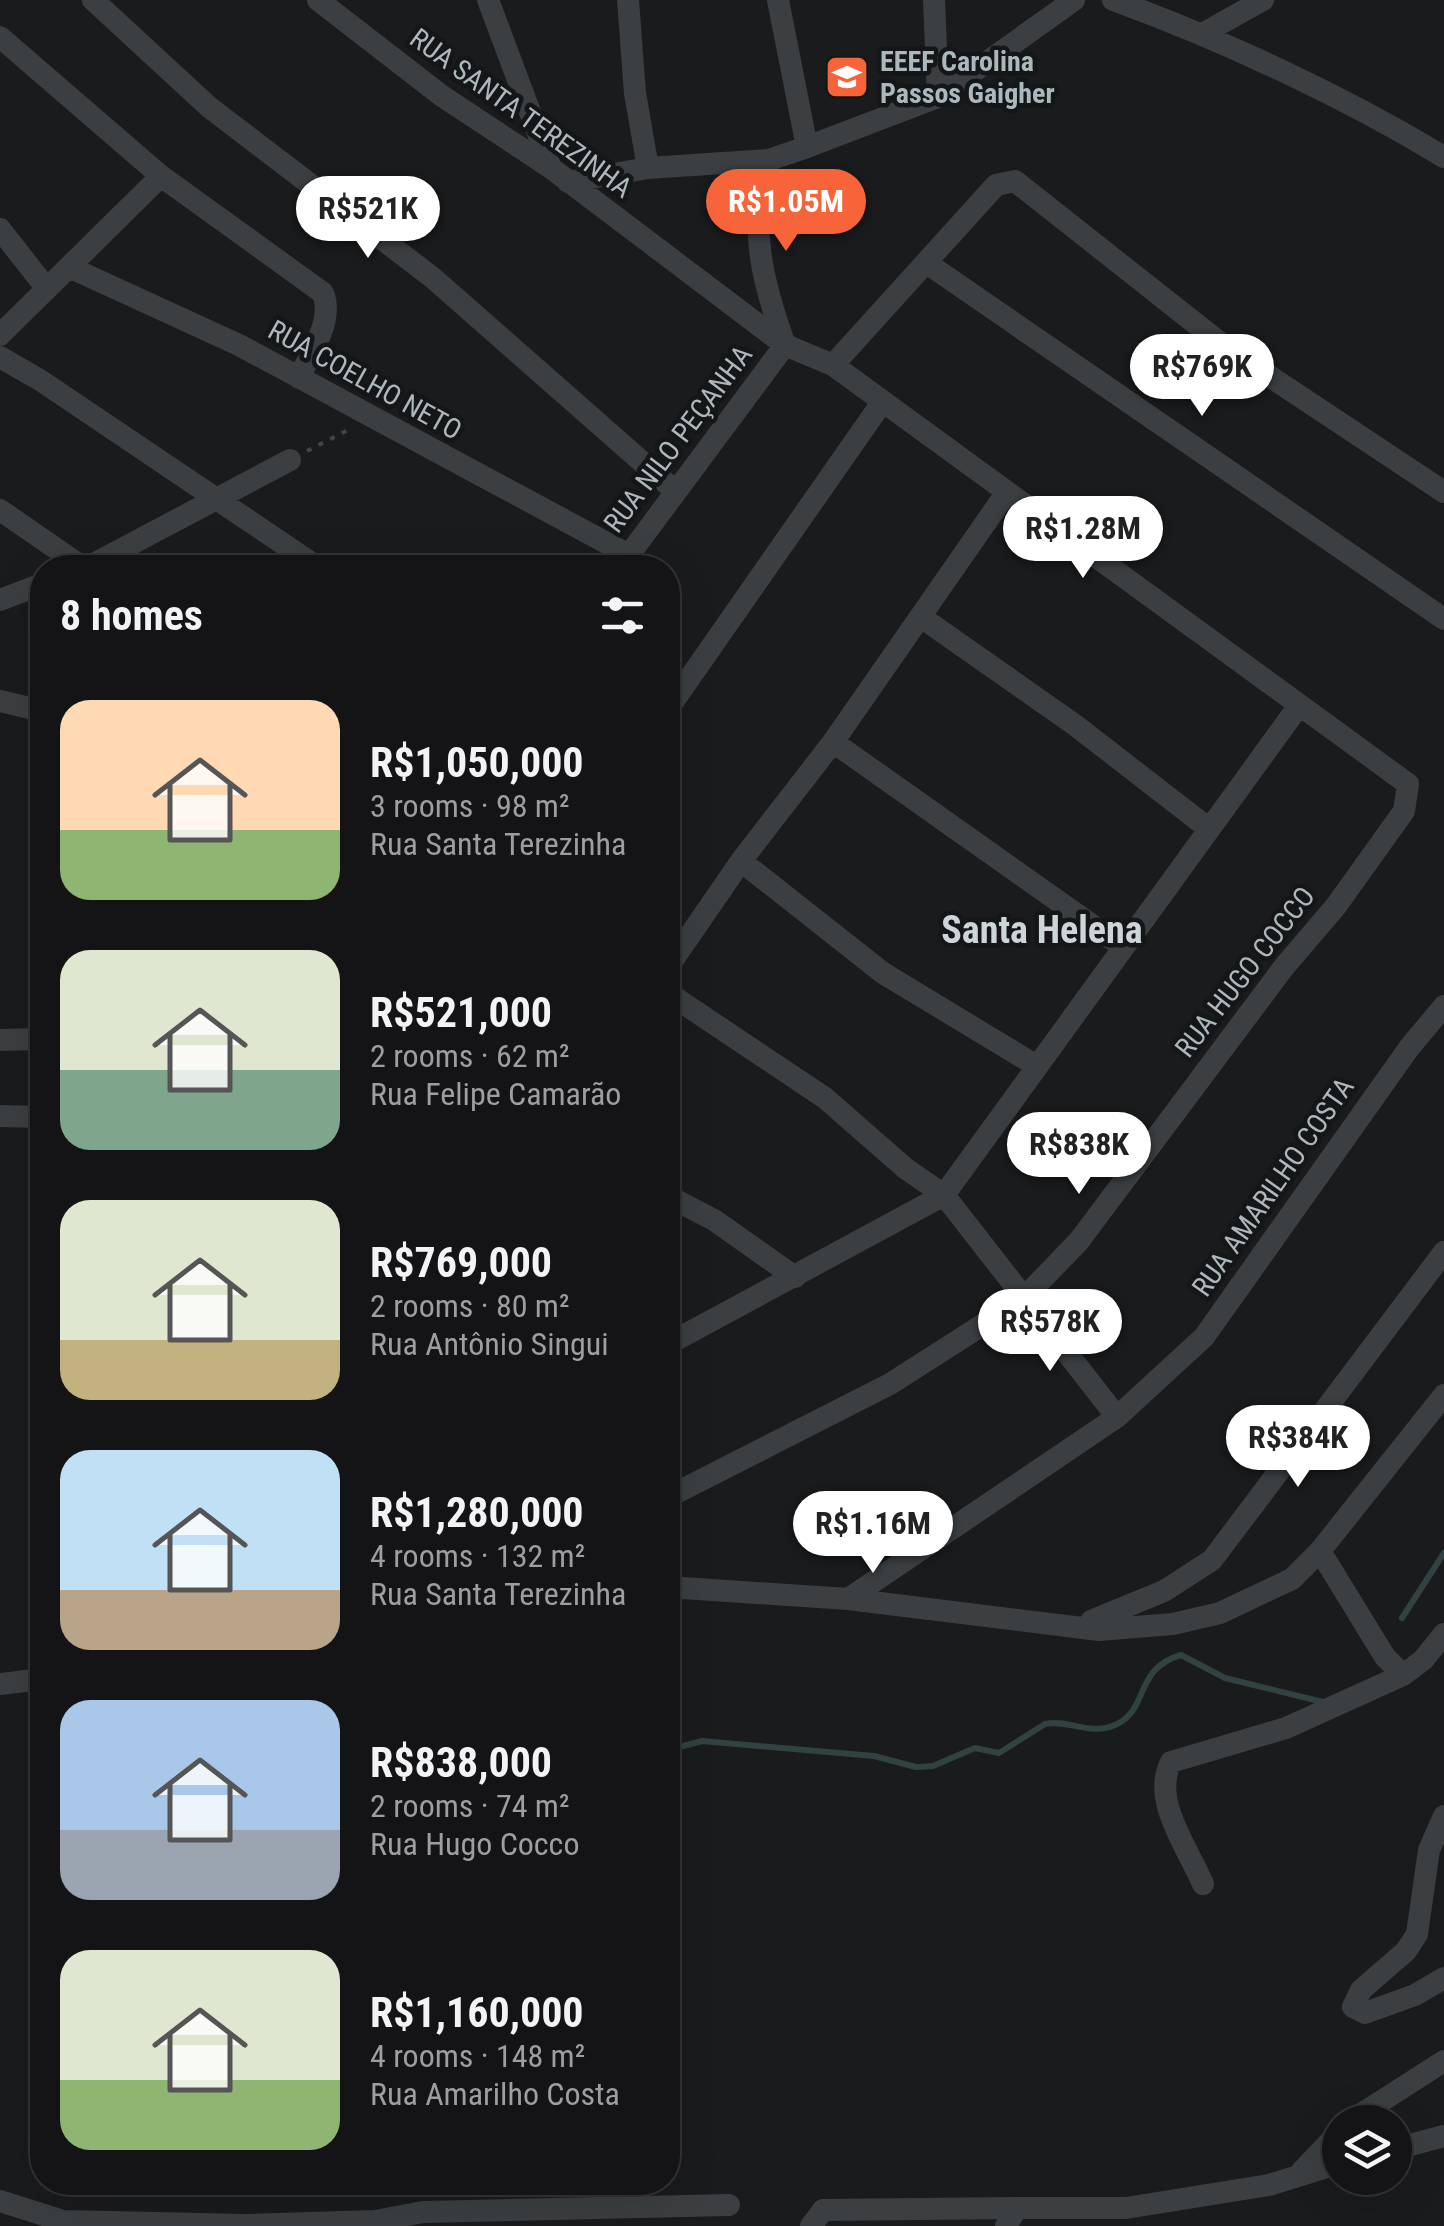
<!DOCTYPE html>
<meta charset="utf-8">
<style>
:root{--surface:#141416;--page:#212123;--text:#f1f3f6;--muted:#9d9ea1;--line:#333335;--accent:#f76439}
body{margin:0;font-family:"Roboto Condensed",sans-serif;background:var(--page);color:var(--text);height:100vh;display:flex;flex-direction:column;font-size:38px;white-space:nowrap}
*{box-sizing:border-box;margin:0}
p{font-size:32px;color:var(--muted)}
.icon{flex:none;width:55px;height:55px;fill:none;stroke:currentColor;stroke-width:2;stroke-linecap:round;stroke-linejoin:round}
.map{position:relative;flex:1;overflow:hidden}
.details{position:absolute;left:30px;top:555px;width:650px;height:1640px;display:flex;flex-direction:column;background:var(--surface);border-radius:40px;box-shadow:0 10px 40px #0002,0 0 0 2px var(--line)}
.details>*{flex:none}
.buttons{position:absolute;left:1322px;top:2105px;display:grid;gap:20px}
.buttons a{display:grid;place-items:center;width:90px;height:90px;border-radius:50%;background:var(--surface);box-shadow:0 10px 40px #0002,0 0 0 2px var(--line);font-size:50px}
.price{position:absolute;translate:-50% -85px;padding:0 22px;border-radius:35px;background:#fff;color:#222;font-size:32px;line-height:65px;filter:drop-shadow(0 2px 5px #0008)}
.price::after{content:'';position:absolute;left:50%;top:60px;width:30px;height:22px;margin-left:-15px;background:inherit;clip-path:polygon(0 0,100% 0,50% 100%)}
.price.active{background:var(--accent);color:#fff}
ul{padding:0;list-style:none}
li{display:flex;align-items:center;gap:30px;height:250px;padding:0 30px}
li span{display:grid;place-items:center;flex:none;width:280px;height:200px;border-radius:30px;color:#555}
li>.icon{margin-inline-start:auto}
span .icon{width:120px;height:120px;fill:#fffc;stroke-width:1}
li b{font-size:42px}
h2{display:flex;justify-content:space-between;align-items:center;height:120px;padding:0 30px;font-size:42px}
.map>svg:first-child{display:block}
</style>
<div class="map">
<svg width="1444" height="2226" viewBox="0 0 1444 2226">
<rect width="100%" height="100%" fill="#1a1b1d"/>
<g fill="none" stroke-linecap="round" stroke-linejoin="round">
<path stroke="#304242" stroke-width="6" d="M1402,1618L1444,1553
M668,1750L702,1741L874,1756L916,1767L933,1766L975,1748L999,1753L1045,1724C1068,1719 1090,1736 1115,1725C1150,1710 1133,1669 1181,1655L1225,1678L1323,1702"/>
<path stroke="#414749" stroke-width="4" stroke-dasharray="5 8" stroke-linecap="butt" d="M307,451L352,428"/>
<path stroke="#3b3f42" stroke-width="22" d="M93,0L209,107L433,278L674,490
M318,0L442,96L551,168L785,345L833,365L1408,784L1404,811L1336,906L1284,967L1079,1241L1023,1299L890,1384L668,1497
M488,0L551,168
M628,0L635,93L648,168
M778,0L807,147
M934,0L938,97
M1113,0C1223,40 1343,96 1444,157
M1204,33L1263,0
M0,37L161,176L323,293C334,321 311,352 299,378
M769,160C747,225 763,284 785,345
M568,182L648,168L769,160L807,147L938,97L1074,0
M0,229L47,289
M928,264L1444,619
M69,267L239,345L629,555
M0,335L161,176
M0,357L40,380L319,568
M833,365L996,185L1015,181L1224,346L1444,492
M0,510L84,568
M620,567L785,345
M86,568L290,460
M0,600L42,584
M921,617L1075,725L1208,828
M0,701L42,711
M668,709L883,401
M833,742L1123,947
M741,861L883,973L1035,1065
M668,967L741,861L833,742L1007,492
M668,993L825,1098L905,1168L944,1195L1117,1417
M0,1040L42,1039
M0,1116L42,1117
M668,1196L714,1220L795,1277
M668,1344L944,1195L1298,707
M1320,1551L1385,1657L1403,1675L1423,1660L1444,1634
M668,1587L848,1599L1099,1630L1173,1624L1220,1613L1292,1579L1320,1551L1444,1395
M848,1599L1117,1417L1204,1337L1409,1048L1444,1006
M1091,1621L1164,1591L1212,1560L1444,1252
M0,1684L42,1679
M1444,1816L1429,1850L1417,1934L1406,1951L1361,1990L1353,2007L1365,2013L1415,1995L1444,1978
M1203,1884C1188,1848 1151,1800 1171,1762L1286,1728L1403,1675
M1349,2122L1444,2061
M1395,2149L1444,2136
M1301,2172L1340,2131
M0,2201L63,2221L246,2225L375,2221L423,2212L729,2205
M811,2226L823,2210L1017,2208
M1006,2226L1017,2208H1126L1269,2185L1340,2163"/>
</g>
<defs>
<symbol id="school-square" viewBox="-11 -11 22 22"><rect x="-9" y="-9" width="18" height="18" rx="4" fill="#f76439" stroke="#151618"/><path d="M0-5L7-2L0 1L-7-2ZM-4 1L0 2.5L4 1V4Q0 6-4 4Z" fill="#fff"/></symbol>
</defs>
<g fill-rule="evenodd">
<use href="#school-square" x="822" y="52" width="50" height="50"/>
</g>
<g text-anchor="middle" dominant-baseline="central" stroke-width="9" stroke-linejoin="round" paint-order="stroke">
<g font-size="28" font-weight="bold" fill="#adb8bd" stroke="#151618" text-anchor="start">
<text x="880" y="61">EEEF Carolina<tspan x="880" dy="32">Passos Gaigher</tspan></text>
</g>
<g font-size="28" fill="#adb8bd" stroke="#151618">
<text transform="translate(521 113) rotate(36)">RUA SANTA TEREZINHA</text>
<text transform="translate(365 380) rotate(29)">RUA COELHO NETO</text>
<text transform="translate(678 439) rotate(-53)">RUA NILO PEÇANHA</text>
<text transform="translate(1245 972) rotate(-52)">RUA HUGO COCCO</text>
<text transform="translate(1273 1187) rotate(-55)">RUA AMARILHO COSTA</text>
</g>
<g font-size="38" font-weight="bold" fill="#ced5d8" stroke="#151618">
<text x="1042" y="930">Santa Helena</text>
</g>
</g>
</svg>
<div class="buttons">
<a><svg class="icon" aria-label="layers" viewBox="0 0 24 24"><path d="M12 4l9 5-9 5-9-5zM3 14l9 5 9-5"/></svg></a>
</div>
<b class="price active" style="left:786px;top:254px">R$1.05M</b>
<b class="price" style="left:368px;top:261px">R$521K</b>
<b class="price" style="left:1202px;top:419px">R$769K</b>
<b class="price" style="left:1083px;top:581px">R$1.28M</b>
<b class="price" style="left:1079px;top:1197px">R$838K</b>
<b class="price" style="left:1050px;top:1374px">R$578K</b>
<b class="price" style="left:1298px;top:1490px">R$384K</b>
<b class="price" style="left:873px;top:1576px">R$1.16M</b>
<section class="details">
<h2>8 homes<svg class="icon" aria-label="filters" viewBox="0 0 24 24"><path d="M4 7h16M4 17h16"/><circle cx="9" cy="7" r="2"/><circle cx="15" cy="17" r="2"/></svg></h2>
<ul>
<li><span style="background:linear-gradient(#ffd9b3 65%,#8fb573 0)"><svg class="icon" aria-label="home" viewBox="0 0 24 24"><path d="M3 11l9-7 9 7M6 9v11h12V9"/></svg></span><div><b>R$1,050,000</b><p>3 rooms · 98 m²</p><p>Rua Santa Terezinha</p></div></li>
<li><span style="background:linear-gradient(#dfe7d0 60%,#7fa58c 0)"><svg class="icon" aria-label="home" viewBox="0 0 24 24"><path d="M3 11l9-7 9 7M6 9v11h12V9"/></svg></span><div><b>R$521,000</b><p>2 rooms · 62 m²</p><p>Rua Felipe Camarão</p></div></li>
<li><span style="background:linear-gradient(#dfe7d0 70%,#c2b280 0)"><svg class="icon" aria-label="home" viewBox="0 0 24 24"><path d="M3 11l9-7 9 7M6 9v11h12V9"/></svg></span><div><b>R$769,000</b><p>2 rooms · 80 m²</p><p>Rua Antônio Singui</p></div></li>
<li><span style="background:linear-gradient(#bfe0f5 70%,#b9a48a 0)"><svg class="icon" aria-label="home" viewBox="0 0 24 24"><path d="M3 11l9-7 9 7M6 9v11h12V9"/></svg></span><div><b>R$1,280,000</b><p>4 rooms · 132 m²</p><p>Rua Santa Terezinha</p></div></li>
<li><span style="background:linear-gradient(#a9c7e8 65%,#9aa5b1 0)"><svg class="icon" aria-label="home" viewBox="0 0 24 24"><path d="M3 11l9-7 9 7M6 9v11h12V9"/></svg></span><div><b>R$838,000</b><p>2 rooms · 74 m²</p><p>Rua Hugo Cocco</p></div></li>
<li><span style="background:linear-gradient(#dfe7d0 65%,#8fb573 0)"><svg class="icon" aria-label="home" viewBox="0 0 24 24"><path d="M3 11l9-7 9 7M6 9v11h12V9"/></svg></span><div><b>R$1,160,000</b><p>4 rooms · 148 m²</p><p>Rua Amarilho Costa</p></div></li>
</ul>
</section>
</div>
